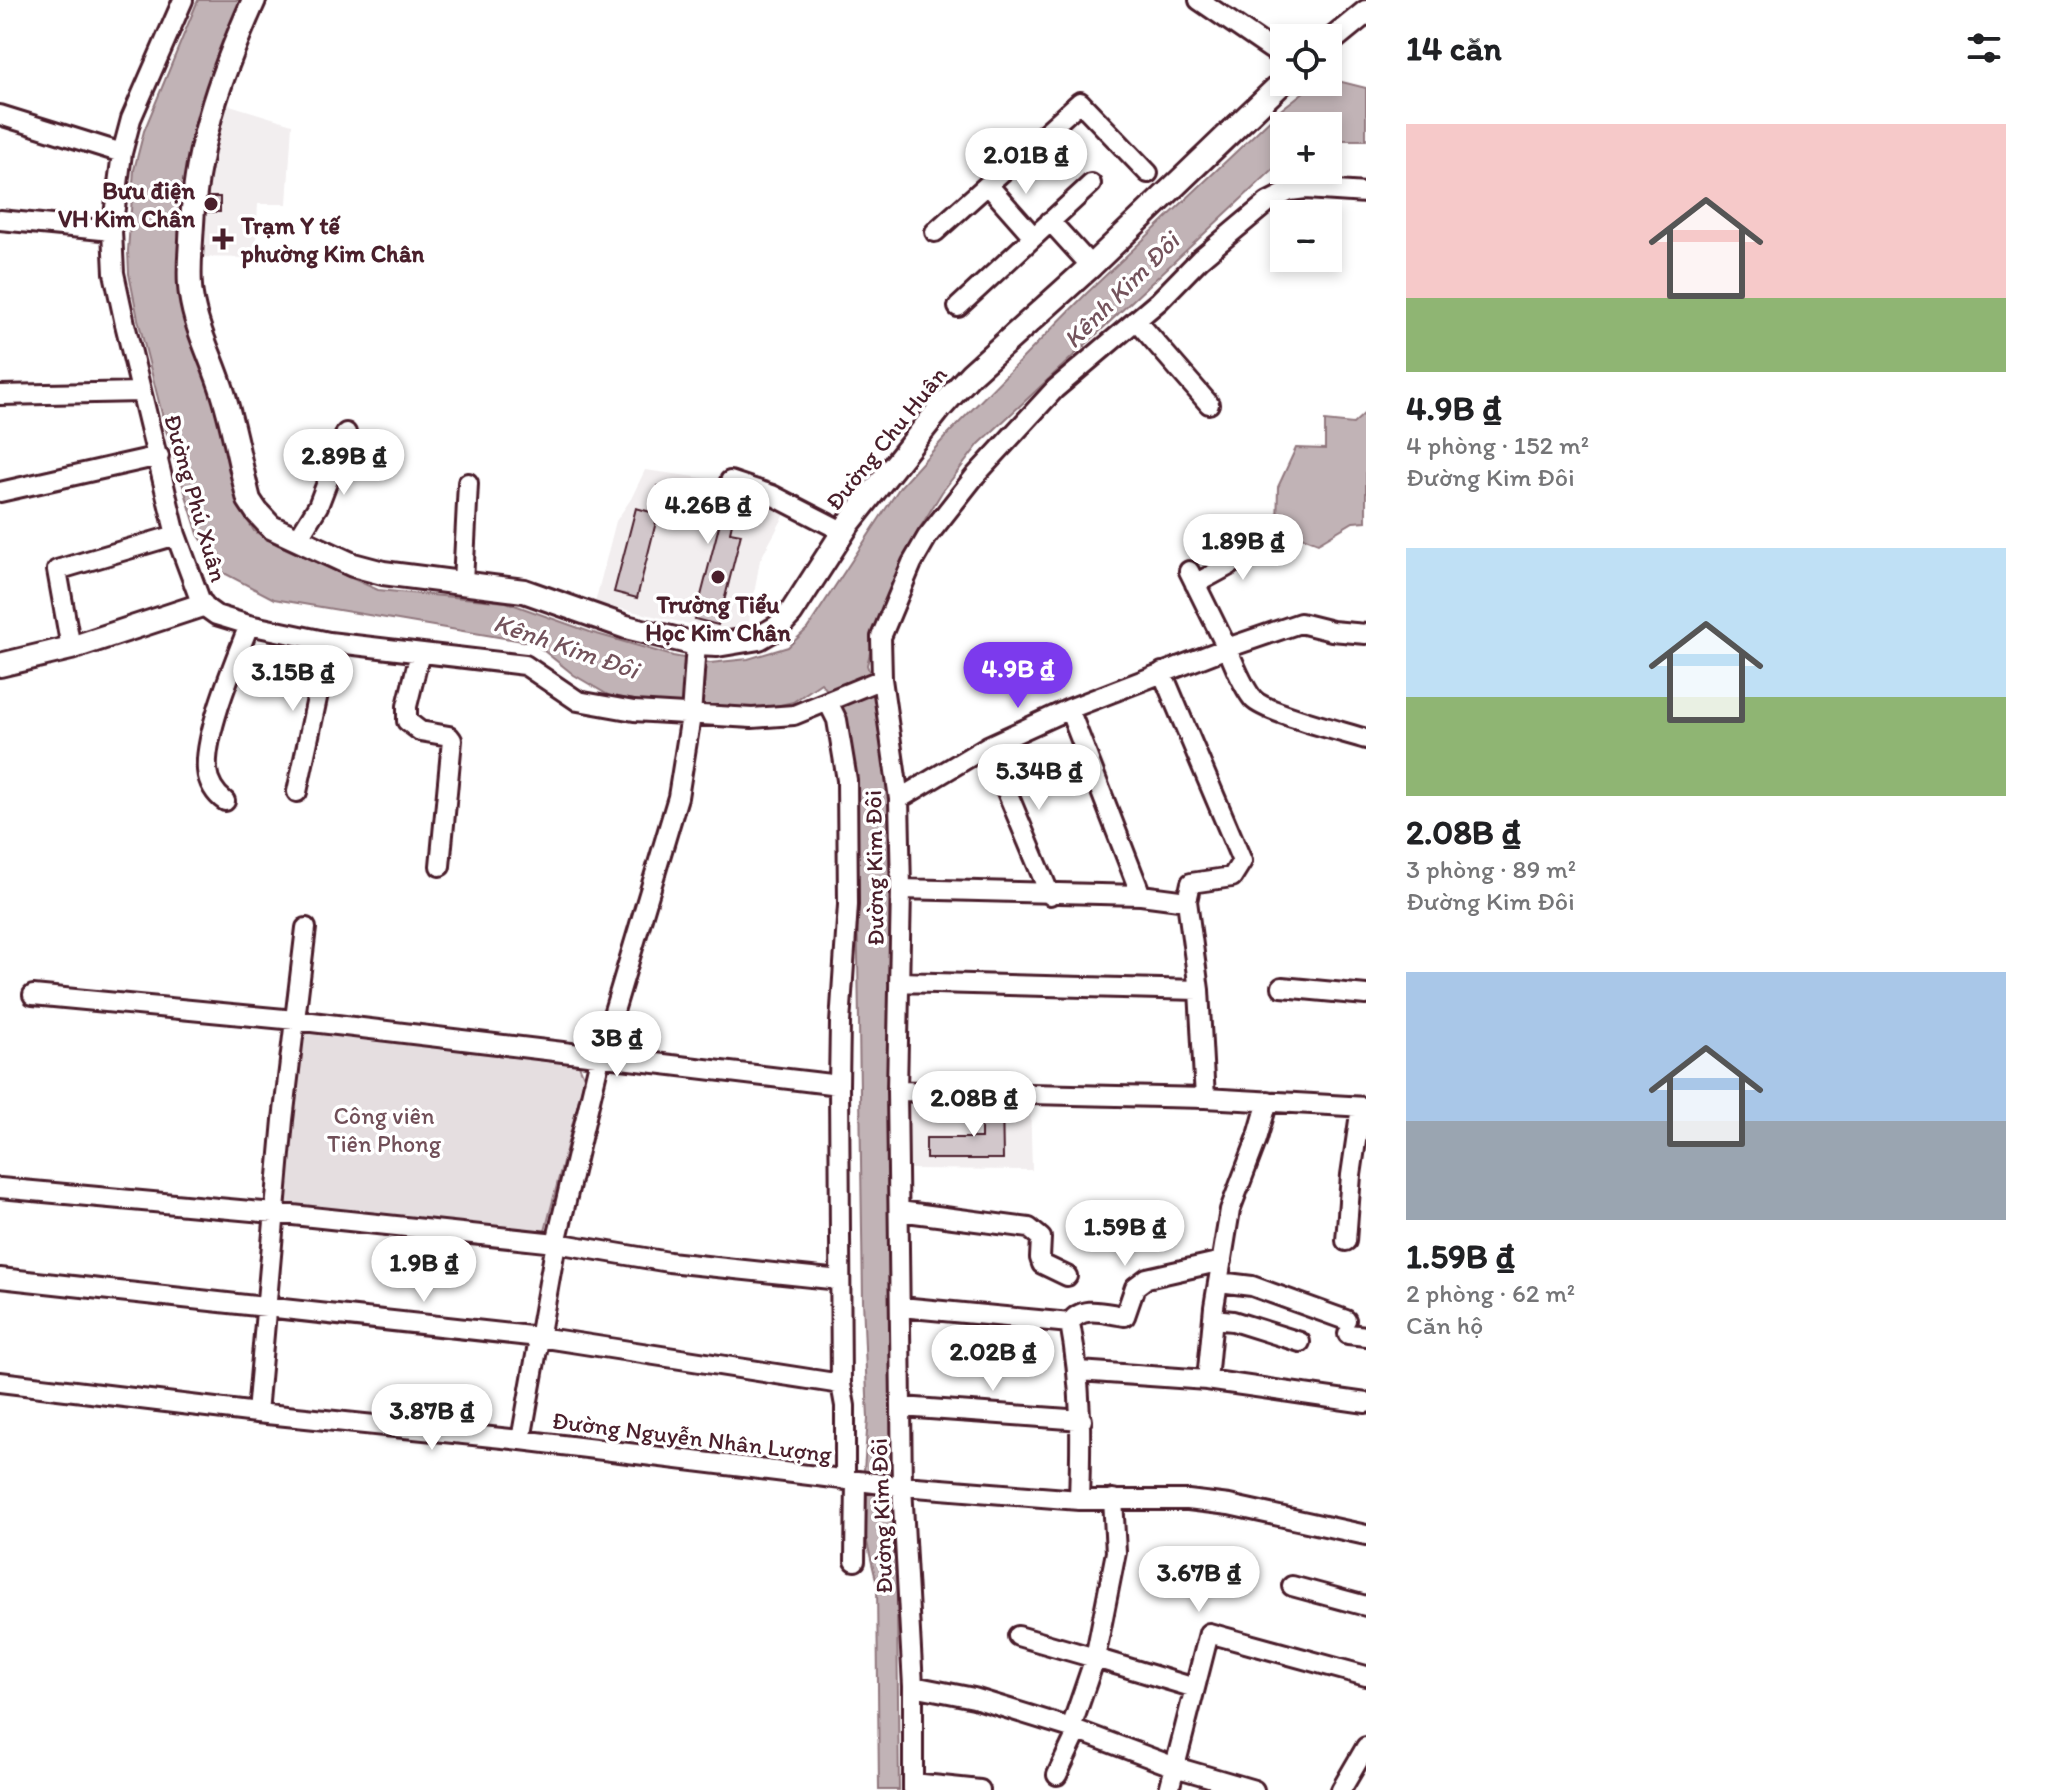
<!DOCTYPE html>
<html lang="vi">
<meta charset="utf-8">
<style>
:root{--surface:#fff;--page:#f2f2f2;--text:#202124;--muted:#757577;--accent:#7c3aed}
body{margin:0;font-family:Itim,sans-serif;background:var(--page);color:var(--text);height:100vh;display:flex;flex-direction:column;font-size:30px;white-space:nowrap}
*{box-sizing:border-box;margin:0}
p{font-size:26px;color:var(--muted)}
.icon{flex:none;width:44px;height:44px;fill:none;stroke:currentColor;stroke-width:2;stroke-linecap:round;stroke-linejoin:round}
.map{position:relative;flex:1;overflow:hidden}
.drawer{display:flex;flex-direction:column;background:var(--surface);width:680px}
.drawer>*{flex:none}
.buttons{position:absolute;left:1270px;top:24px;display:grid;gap:16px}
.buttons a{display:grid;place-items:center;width:72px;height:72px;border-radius:0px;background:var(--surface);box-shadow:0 4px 12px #0003;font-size:40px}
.price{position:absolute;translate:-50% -68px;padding:0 18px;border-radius:28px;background:#fff;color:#222;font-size:26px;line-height:52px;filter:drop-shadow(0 2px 4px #0008)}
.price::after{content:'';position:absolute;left:50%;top:48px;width:24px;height:18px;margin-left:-12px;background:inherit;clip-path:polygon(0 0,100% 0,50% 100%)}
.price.current{background:var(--accent);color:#fff}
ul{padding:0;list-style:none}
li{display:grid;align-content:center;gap:16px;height:424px;padding:0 40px}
li span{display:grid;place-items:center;height:248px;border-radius:0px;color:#555}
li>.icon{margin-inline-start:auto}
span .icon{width:144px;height:144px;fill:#fffc;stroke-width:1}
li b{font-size:34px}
h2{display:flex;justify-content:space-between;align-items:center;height:96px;padding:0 40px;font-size:34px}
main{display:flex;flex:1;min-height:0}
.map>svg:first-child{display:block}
</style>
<main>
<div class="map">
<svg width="1366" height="1790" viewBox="0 0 1366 1790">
<rect width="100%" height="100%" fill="#fff"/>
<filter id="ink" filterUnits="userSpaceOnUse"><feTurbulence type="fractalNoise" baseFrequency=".0125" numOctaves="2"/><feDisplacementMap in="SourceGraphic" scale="16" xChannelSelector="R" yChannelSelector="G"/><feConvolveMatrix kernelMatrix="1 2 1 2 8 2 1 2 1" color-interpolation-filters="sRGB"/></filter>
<g filter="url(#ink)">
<path fill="#f2eeef" d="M213,100L292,124L287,204H258L255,258L190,257Z
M645,470L710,479L789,507L760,560L748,628L721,631L595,603L616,521L631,499Z
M1030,1098L1032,1170L908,1169L906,1099Z"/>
<path fill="#e5dee0" stroke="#987e86" stroke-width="2" d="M310,1028L579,1065L584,1077L583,1084L544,1235L286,1206L283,1200L300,1038L303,1032Z"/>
<path fill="#c1b3b6" stroke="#91787e" stroke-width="2" d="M198,0H245L186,185L206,376L242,511L254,531L278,545L378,590L506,602L590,632L673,656L710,663L748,659L788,647L807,629L900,487L947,435L1086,294L1278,112L1314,84L1338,81L1366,88V140H1328V126H1284V159L979,444L942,492L915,536L879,617L867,665L878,698L888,794L899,1790H879L877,1584L866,1538L864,1470L868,1419L863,1300L856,815L849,740L840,705L821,683L793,702L751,712L671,706L610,696L574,675L534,643L274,599L222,572L198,534L167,434L138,319L129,274L128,251L134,170L144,131Z
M1366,412V521L1353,522L1318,543L1277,527L1278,487L1296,448L1325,449V421L1353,424Z"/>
<path fill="#d2c7cb" stroke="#4a1f2b" stroke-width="2" d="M202,197H220V212H202Z
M658,486L736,506L730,532L741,534L718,625L695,619L720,522L698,517L696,523L686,520L688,514L654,505Z
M636,508L658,514L637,598L614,592Z
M981,1100H1002L1003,1159H926V1138H981Z"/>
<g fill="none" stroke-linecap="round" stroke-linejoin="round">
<defs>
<path id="minor" d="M183,0L131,119L122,153L112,231L114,273L125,324L176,535L202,605L216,615L249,625L329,642L525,665L578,701L634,711L752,718L794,715L882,679
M1199,0L1284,58
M0,115L122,153
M988,185L1033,236
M0,220L112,231
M1050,221L1091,266
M935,232L1080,102L1148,173
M958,307L1091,184
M1136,320L1209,404
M0,395L141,392
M730,481L772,495L844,532
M0,492L159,456
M297,540L318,506L346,433
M463,582L468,483
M1195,584L1272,542
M1366,634L1332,631L1300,623L1227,648C1235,665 1241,684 1253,699C1266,713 1344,732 1366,739
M71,648L57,570L176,535
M420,653L407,706V721L420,731L449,736L452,740L440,866
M1162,672L1242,861L1232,877L1191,883L1187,901L1199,990L1205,1098
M828,702L837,720L847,780L848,905L840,1023L839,1085L841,1384L845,1406V1480
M1069,709L1141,895
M988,746L1050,895
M297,792L329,642
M899,799L988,746L1069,709L1227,648L1189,571
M225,801C215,794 208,782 207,770C204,734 235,661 249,625
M901,889L1141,895L1187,901
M899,982L1199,990
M1282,987L1366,995
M33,995L295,1020L839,1085
M897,1091L1205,1098L1366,1107
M0,1188L274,1213L556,1243L669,1262L840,1280
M899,1211L1029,1228L1041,1238L1040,1258L1042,1264L1067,1276
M1346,1241L1351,1175L1361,1107
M0,1278L539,1337L841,1384
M1219,1282L1252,1286L1346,1320
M1213,1319L1233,1321L1300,1342
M1070,1323C1082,1304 1106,1314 1125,1316L1135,1287L1147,1278L1222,1261
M1348,1334L1366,1336
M1079,1371L1207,1380L1366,1403
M1207,1380L1214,1307L1230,1210L1257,1139L1268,1101
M0,1382L257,1413L521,1440L891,1485L1079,1500C1081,1436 1082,1387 1070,1323L901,1307
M902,1407L1082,1420
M257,1413L283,1120L306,928
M521,1440L556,1243L600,1058L678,797L691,716L696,644
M1113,1499L1116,1552L1095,1658L1195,1688
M1079,1500H1188L1229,1505L1366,1535
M855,1561L856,1481
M1292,1586L1366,1606
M1018,1636L1095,1658L1071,1728L1175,1767L1254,1790
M913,1686L974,1698L1071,1728L1075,1737L1057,1775
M913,1783L980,1790
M913,1790V1686L902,1486L897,1091L901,889L899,799L882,679L881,637L912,563L927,537L975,476L1055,389L1159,301L1200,259L1268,202L1290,191L1306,189L1366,193
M1169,1790L1209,1633L1366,1676
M1341,1790L1366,1747"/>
<path id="major" d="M254,0C218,80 194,151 191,240C190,258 188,277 191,295C196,330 213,360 223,393C234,428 240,465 249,500L257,512L271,527L353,565L383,573L524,591L626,627L696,644L717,645L759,638L778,627L791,613L849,523L941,407L971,374L1091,266L1284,81
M1328,43L1366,12
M0,665L71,648L202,605"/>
</defs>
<use href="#minor" stroke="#4a1f2b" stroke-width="24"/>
<use href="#major" stroke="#4a1f2b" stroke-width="28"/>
<use href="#minor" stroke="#fff" stroke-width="18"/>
<use href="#major" stroke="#fff" stroke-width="22"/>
</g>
</g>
<g fill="#4a1f2b" stroke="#fff" stroke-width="3">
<circle cx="211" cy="204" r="8"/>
<path d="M219 227h8v8h8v8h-8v8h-8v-8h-8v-8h8z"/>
<circle cx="718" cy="577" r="8"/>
</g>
<g text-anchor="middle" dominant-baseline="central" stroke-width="7" stroke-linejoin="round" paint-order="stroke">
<g font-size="24" font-weight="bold" fill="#4a1f2b" stroke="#fff" text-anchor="end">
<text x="195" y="190">Bưu điện<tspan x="195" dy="28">VH Kim Chân</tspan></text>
<text x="241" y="225" text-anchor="start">Trạm Y tế<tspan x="241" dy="28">phường Kim Chân</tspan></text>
<text x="718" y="604" text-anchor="middle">Trường Tiểu<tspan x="718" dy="28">Học Kim Chân</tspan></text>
</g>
<g font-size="24" fill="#4a1f2b" stroke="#fff">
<text transform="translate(886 438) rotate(-51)">Đường Chu Huân</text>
<text transform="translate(196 498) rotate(74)">Đường Phú Xuân</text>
<text transform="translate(874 868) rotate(-91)">Đường Kim Đôi</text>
<text transform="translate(692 1437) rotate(7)">Đường Nguyễn Nhân Lượng</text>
<text transform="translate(881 1516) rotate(-92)">Đường Kim Đôi</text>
</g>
<g font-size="24" fill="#714f58" stroke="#fff">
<text x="384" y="1115">Công viên<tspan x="384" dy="28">Tiên Phong</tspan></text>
</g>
<g font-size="26" font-style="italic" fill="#74535c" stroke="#fff">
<text transform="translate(1121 290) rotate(-45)">Kênh Kim Đôi</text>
<text transform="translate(566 646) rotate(19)">Kênh Kim Đôi</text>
</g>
</g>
</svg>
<div class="buttons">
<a><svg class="icon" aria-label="locate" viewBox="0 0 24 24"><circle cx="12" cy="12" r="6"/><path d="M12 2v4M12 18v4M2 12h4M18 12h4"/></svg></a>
<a>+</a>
<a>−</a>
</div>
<b class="price" style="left:1026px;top:196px">2.01B ₫</b>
<b class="price" style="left:344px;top:497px">2.89B ₫</b>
<b class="price" style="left:708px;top:546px">4.26B ₫</b>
<b class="price" style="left:1243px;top:582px">1.89B ₫</b>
<b class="price current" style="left:1018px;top:710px">4.9B ₫</b>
<b class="price" style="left:293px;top:713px">3.15B ₫</b>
<b class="price" style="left:1039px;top:812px">5.34B ₫</b>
<b class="price" style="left:617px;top:1079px">3B ₫</b>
<b class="price" style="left:974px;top:1139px">2.08B ₫</b>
<b class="price" style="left:1125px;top:1268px">1.59B ₫</b>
<b class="price" style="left:424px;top:1304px">1.9B ₫</b>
<b class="price" style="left:993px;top:1393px">2.02B ₫</b>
<b class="price" style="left:432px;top:1452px">3.87B ₫</b>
<b class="price" style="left:1199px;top:1614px">3.67B ₫</b>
</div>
<section class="drawer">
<h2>14 căn<svg class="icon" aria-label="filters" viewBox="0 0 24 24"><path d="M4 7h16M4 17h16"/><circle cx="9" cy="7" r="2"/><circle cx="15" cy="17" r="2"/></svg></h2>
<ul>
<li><span style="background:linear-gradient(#f6c9c9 70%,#8fb573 0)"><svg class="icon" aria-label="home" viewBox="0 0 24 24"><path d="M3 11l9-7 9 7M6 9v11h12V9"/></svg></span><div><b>4.9B ₫</b><p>4 phòng · 152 m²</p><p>Đường Kim Đôi</p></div></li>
<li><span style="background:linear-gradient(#bfe0f5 60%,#8fb573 0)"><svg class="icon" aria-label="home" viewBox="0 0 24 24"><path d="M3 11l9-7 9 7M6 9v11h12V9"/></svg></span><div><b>2.08B ₫</b><p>3 phòng · 89 m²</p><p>Đường Kim Đôi</p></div></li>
<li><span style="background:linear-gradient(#a9c7e8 60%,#9aa5b1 0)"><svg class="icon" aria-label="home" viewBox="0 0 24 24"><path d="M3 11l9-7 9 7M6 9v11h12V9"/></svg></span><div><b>1.59B ₫</b><p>2 phòng · 62 m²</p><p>Căn hộ</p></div></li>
</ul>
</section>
</main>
